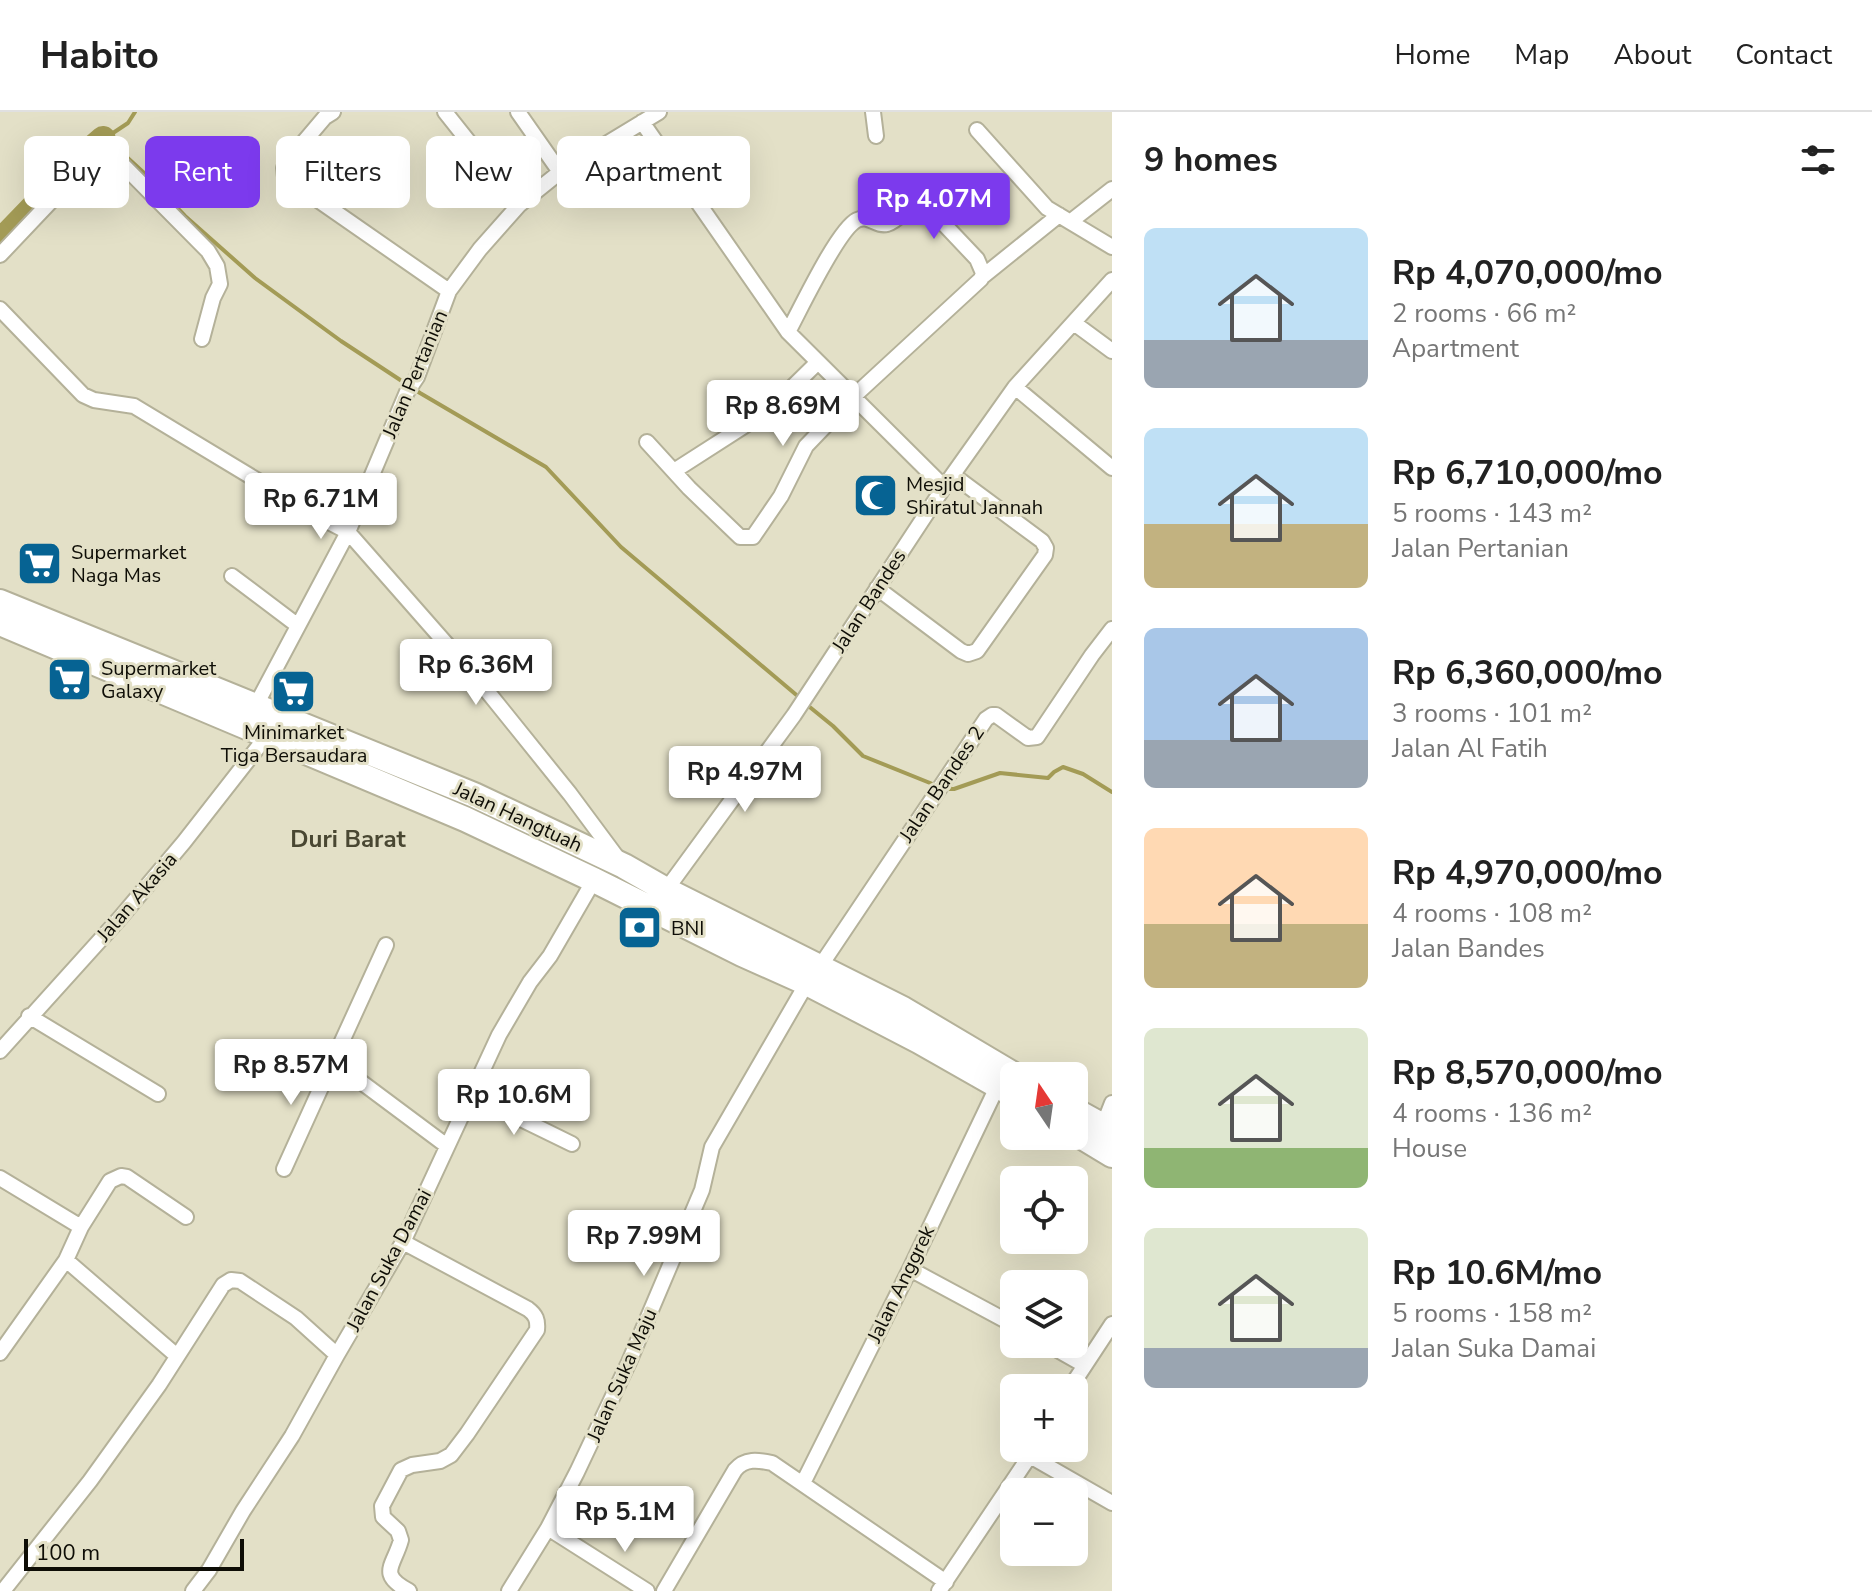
<!DOCTYPE html>
<meta charset="utf-8">
<style>
:root{--surface:#fff;--page:#f6f6f6;--text:#222;--muted:#767676;--line:#e0e0e0;--accent:#7c3aed}
body{margin:0;font-family:"Nunito Sans",sans-serif;background:var(--page);color:var(--text);height:100vh;display:flex;flex-direction:column;font-size:30px;white-space:nowrap}
*{box-sizing:border-box;margin:0}
p{font-size:26px;color:var(--muted)}
.icon{flex:none;width:44px;height:44px;fill:none;stroke:currentColor;stroke-width:2;stroke-linecap:round;stroke-linejoin:round}
.map{position:relative;flex:1;overflow:hidden}
.drawer{display:flex;flex-direction:column;background:var(--surface);width:760px}
.drawer>*{flex:none}
.top-card{position:absolute;left:24px;top:24px;width:760px;height:72px;display:flex;gap:16px}
.needle{width:52px;rotate:347deg}
.tools{position:absolute;left:1000px;top:950px;display:grid;gap:16px}
.tools a{display:grid;place-items:center;width:88px;height:88px;border-radius:12px;background:var(--surface);box-shadow:0 8px 32px #0002;font-size:40px}
.scale{position:absolute;left:24px;bottom:20px;width:220px;box-sizing:border-box;padding-left:8px;border:4px solid #0e0d06;border-top:0;font-size:22px;line-height:28px;white-space:nowrap;color:#0e0d06;-webkit-text-stroke:6px #e3e0c7;paint-order:stroke}
.price{position:absolute;translate:-50% -68px;padding:0 18px;border-radius:8px;background:#fff;color:#222;font-size:26px;line-height:52px;filter:drop-shadow(0 2px 4px #0008)}
.price::after{content:'';position:absolute;left:50%;top:48px;width:24px;height:18px;margin-left:-12px;background:inherit;clip-path:polygon(0 0,100% 0,50% 100%)}
.price.selected{background:var(--accent);color:#fff}
ul{padding:0;list-style:none}
li{display:flex;align-items:center;gap:24px;height:200px;padding:0 32px}
li span{display:grid;place-items:center;flex:none;width:224px;height:160px;border-radius:12px;color:#555}
li>.icon{margin-inline-start:auto}
span .icon{width:96px;height:96px;fill:#fffc;stroke-width:1}
li b{font-size:34px}
h2{display:flex;justify-content:space-between;align-items:center;height:96px;padding:0 32px;font-size:34px}
.pill{padding:0 28px;border-radius:12px;background:var(--surface);box-shadow:0 8px 32px #0002;font-size:28px;line-height:72px}
.pill.selected{background:var(--accent);color:#fff}
header{display:flex;align-items:center;gap:48px;box-sizing:border-box;height:112px;padding:0 40px;background:var(--surface);border-bottom:2px solid var(--line)}
header strong{font-size:38px}
nav{display:flex;gap:44px;margin-inline-start:auto;font-size:28px}
main{display:flex;flex:1;min-height:0}
.map>svg:first-child{display:block}
</style>
<header>
<strong>Habito</strong>
<nav><a>Home</a><a>Map</a><a>About</a><a>Contact</a></nav>
</header>
<main>
<div class="map">
<svg width="1112" height="1479" viewBox="0 0 1112 1479">
<rect width="100%" height="100%" fill="#e3e0c7"/>
<g fill="none" stroke-linecap="round" stroke-linejoin="round">
<path stroke="#a39b56" stroke-width="4" d="M103,27L118,37L143,60L185,104L255,166L341,229L420,281L546,355L621,435L800,586
M104,27L128,11L135,0
M806,592L833,614L863,644L935,673
M944,677H954L1000,661L1048,666L1054,660L1063,655L1083,662L1112,680"/>
<path stroke="#a39b56" stroke-width="26" d="M0,130L81,46L103,27"/>
<defs>
<path id="minor" d="M333,0L325,5L286,51L284,56L285,65L449,179
M445,0L519,93
M518,0L560,60
M873,0L876,24
M642,10L788,220L944,375
M977,18L1047,96L1112,135
M1070,110L1112,77
M0,143L90,48L106,42L115,45L208,139L217,154L220,172L213,186L202,227
M982,165L1059,103
M0,197L83,283L94,288L134,294L308,399L348,420L479,569L570,682L619,748
M1074,211L1112,239
M1015,275L1112,356
M647,330L689,376L740,425H753L781,384L806,334L853,285L981,167L983,161L977,147L924,91C906,90 903,107 887,112C876,115 869,102 857,108C838,117 800,198 788,220
M674,359L769,298L818,250
M232,464L297,513
M877,476L961,539L968,542L977,539L1045,443L1046,436L1042,429L953,363
M255,595L348,420L407,280L417,265L449,179L480,137L519,93L560,60L659,0
M666,778L794,603L944,375L1015,275L1112,168
M386,833L333,949L447,1034
M819,856L986,607L992,603H996L1028,626L1037,625L1092,543L1112,517
M29,904L158,982
M0,939L120,806L184,730L266,625
M472,983L572,1032
M1103,1014L1112,991
M284,1057L333,949
M0,1066L81,1115L66,1148L0,1241
M81,1115L110,1069L121,1064L127,1065L186,1105
M403,1130L528,1197C536,1203 538,1208 537,1218L467,1322L451,1343L440,1349L412,1353L401,1358L382,1394L383,1405L398,1419L401,1428C394,1454 377,1462 409,1479
M66,1148L177,1244
M910,1157L1014,1213
M1047,1232L1084,1253
M1070,1276L1112,1212
M1030,1344L1112,1391
M803,1371L910,1157L998,973
M548,1416L647,1479
M3,1479L90,1369L159,1273L223,1173L231,1168L240,1169L296,1206L337,1243
M193,1479L209,1458L243,1399L292,1324L337,1243L403,1130L499,923L530,870L550,844L594,768
M509,1479L548,1416L577,1360L629,1250L702,1078L712,1035L807,871
M664,1479L735,1358C745,1346 758,1348 772,1351L946,1470
M939,1479L1035,1336"/>
<path id="trunk" d="M0,490L474,683L624,754L666,778L903,897L1016,964
M0,511L465,707L594,768L742,842L807,871L919,929L1014,983
M1074,998L1112,1019
M1074,1020L1112,1043"/>
</defs>
<use href="#minor" stroke="#b4b199" stroke-width="18"/>
<use href="#trunk" stroke="#b4b199" stroke-width="28"/>
<use href="#minor" stroke="#fff" stroke-width="14"/>
<use href="#trunk" stroke="#fff" stroke-width="24"/>
</g>
<defs>
<symbol id="mosque-square" viewBox="-11 -11 22 22"><rect x="-9" y="-9" width="18" height="18" rx="4" fill="#066393" stroke="#e3e0c7"/><path d="M3.5-4.9A6 6 0 1 0 3.5 4.9A5 5 0 1 1 3.5-4.9Z" fill="#fff"/></symbol>
<symbol id="supermarket-square" viewBox="-11 -11 22 22"><rect x="-9" y="-9" width="18" height="18" rx="4" fill="#066393" stroke="#e3e0c7"/><path d="M-6-5.5h2.5l.6 2H6L4.5 2H-2.5L-4.4-4H-6ZM-1.5 3.2a1.3 1.3 0 1 0 .1 0ZM3 3.2a1.3 1.3 0 1 0 .1 0Z" fill="#fff"/></symbol>
<symbol id="bank-square" viewBox="-11 -11 22 22"><rect x="-9" y="-9" width="18" height="18" rx="4" fill="#066393" stroke="#e3e0c7"/><path d="M-6-4H6V4H-6ZM0-2.3a2.3 2.3 0 1 0 0 4.6a2.3 2.3 0 1 0 0-4.6Z" fill="#fff"/></symbol>
</defs>
<g fill-rule="evenodd">
<use href="#mosque-square" x="850" y="358" width="51" height="51"/>
<use href="#supermarket-square" x="14" y="426" width="51" height="51"/>
<use href="#supermarket-square" x="44" y="542" width="51" height="51"/>
<use href="#supermarket-square" x="268" y="554" width="51" height="51"/>
<use href="#bank-square" x="614" y="790" width="51" height="51"/>
</g>
<g text-anchor="middle" dominant-baseline="central" stroke-width="6" stroke-linejoin="round" paint-order="stroke">
<g font-size="20" fill="#0e0d06" stroke="#e3e0c7">
<text transform="translate(415 262) rotate(-67)">Jalan Pertanian</text>
<text transform="translate(869 489) rotate(-57)">Jalan Bandes</text>
<text transform="translate(942 672) rotate(-56)">Jalan Bandes 2</text>
<text transform="translate(518 705) rotate(25)">Jalan Hangtuah</text>
<text transform="translate(137 785) rotate(-49)">Jalan Akasia</text>
<text transform="translate(389 1148) rotate(-62)">Jalan Suka Damai</text>
<text transform="translate(901 1172) rotate(-64)">Jalan Anggrek</text>
<text transform="translate(622 1263) rotate(-66)">Jalan Suka Maju</text>
</g>
<g font-size="20" fill="#0e0d06" stroke="#e3e0c7" text-anchor="start">
<text x="906" y="372">Mesjid<tspan x="906" dy="23">Shiratul Jannah</tspan></text>
<text x="71" y="440">Supermarket<tspan x="71" dy="23">Naga Mas</tspan></text>
<text x="101" y="556">Supermarket<tspan x="101" dy="23">Galaxy</tspan></text>
<text x="294" y="620" text-anchor="middle">Minimarket<tspan x="294" dy="23">Tiga Bersaudara</tspan></text>
<text x="671" y="816">BNI</text>
</g>
<g font-size="24" font-weight="bold" fill="#494732" stroke="#e3e0c7">
<text x="348" y="727">Duri Barat</text>
</g>
</g>
</svg>
<div class="tools">
<a><svg class="needle" viewBox="-14 -14 28 28"><path d="M0-13l5 13h-10z" fill="#e53935"/><path d="M0 13l5-13h-10z" fill="#767676"/></svg></a>
<a><svg class="icon" aria-label="locate" viewBox="0 0 24 24"><circle cx="12" cy="12" r="6"/><path d="M12 2v4M12 18v4M2 12h4M18 12h4"/></svg></a>
<a><svg class="icon" aria-label="layers" viewBox="0 0 24 24"><path d="M12 4l9 5-9 5-9-5zM3 14l9 5 9-5"/></svg></a>
<a>+</a>
<a>−</a>
</div>
<div class="scale">100 m</div>
<b class="price selected" style="left:934px;top:129px">Rp 4.07M</b>
<b class="price" style="left:783px;top:336px">Rp 8.69M</b>
<b class="price" style="left:321px;top:429px">Rp 6.71M</b>
<b class="price" style="left:476px;top:595px">Rp 6.36M</b>
<b class="price" style="left:745px;top:702px">Rp 4.97M</b>
<b class="price" style="left:291px;top:995px">Rp 8.57M</b>
<b class="price" style="left:514px;top:1025px">Rp 10.6M</b>
<b class="price" style="left:644px;top:1166px">Rp 7.99M</b>
<b class="price" style="left:625px;top:1442px">Rp 5.1M</b>
<div class="top-card">
<a class="pill">Buy</a>
<a class="pill selected">Rent</a>
<a class="pill">Filters</a>
<a class="pill">New</a>
<a class="pill">Apartment</a>
</div>
</div>
<section class="drawer">
<h2>9 homes<svg class="icon" aria-label="filters" viewBox="0 0 24 24"><path d="M4 7h16M4 17h16"/><circle cx="9" cy="7" r="2"/><circle cx="15" cy="17" r="2"/></svg></h2>
<ul>
<li><span style="background:linear-gradient(#bfe0f5 70%,#9aa5b1 0)"><svg class="icon" aria-label="home" viewBox="0 0 24 24"><path d="M3 11l9-7 9 7M6 9v11h12V9"/></svg></span><div><b>Rp 4,070,000/mo</b><p>2 rooms · 66 m²</p><p>Apartment</p></div></li>
<li><span style="background:linear-gradient(#bfe0f5 60%,#c2b280 0)"><svg class="icon" aria-label="home" viewBox="0 0 24 24"><path d="M3 11l9-7 9 7M6 9v11h12V9"/></svg></span><div><b>Rp 6,710,000/mo</b><p>5 rooms · 143 m²</p><p>Jalan Pertanian</p></div></li>
<li><span style="background:linear-gradient(#a9c7e8 70%,#9aa5b1 0)"><svg class="icon" aria-label="home" viewBox="0 0 24 24"><path d="M3 11l9-7 9 7M6 9v11h12V9"/></svg></span><div><b>Rp 6,360,000/mo</b><p>3 rooms · 101 m²</p><p>Jalan Al Fatih</p></div></li>
<li><span style="background:linear-gradient(#ffd9b3 60%,#c2b280 0)"><svg class="icon" aria-label="home" viewBox="0 0 24 24"><path d="M3 11l9-7 9 7M6 9v11h12V9"/></svg></span><div><b>Rp 4,970,000/mo</b><p>4 rooms · 108 m²</p><p>Jalan Bandes</p></div></li>
<li><span style="background:linear-gradient(#dfe7d0 75%,#8fb573 0)"><svg class="icon" aria-label="home" viewBox="0 0 24 24"><path d="M3 11l9-7 9 7M6 9v11h12V9"/></svg></span><div><b>Rp 8,570,000/mo</b><p>4 rooms · 136 m²</p><p>House</p></div></li>
<li><span style="background:linear-gradient(#dfe7d0 75%,#9aa5b1 0)"><svg class="icon" aria-label="home" viewBox="0 0 24 24"><path d="M3 11l9-7 9 7M6 9v11h12V9"/></svg></span><div><b>Rp 10.6M/mo</b><p>5 rooms · 158 m²</p><p>Jalan Suka Damai</p></div></li>
</ul>
</section>
</main>
